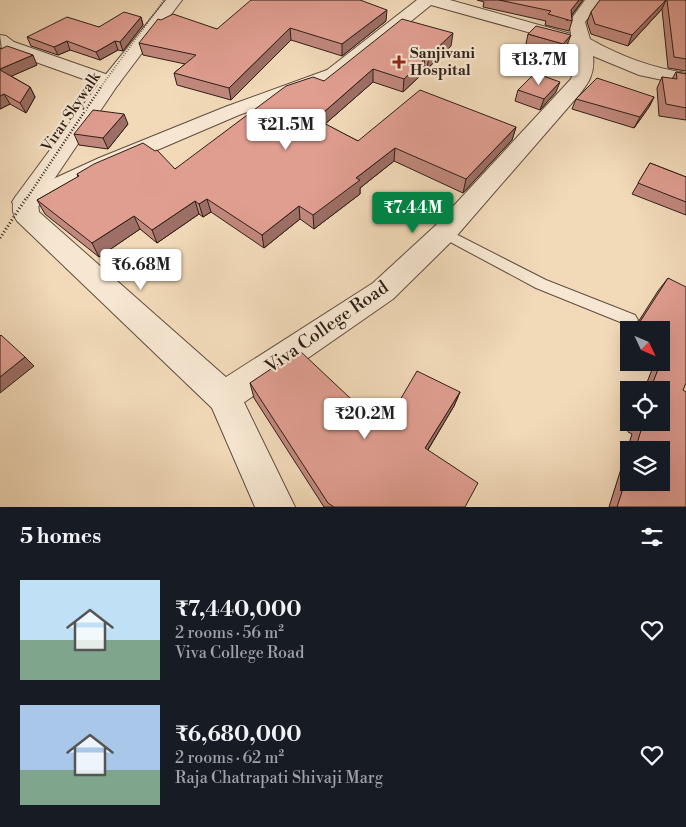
<!DOCTYPE html>
<meta charset="utf-8">
<style>
:root{--surface:#171b24;--page:#242831;--text:#f1f3f6;--muted:#9ea1a6;--accent:#0b8043}
body{margin:0;font-family:"Libre Bodoni",serif;background:var(--page);color:var(--text);height:100vh;display:flex;flex-direction:column;font-size:19px;white-space:nowrap}
*{box-sizing:border-box;margin:0}
p{font-size:16px;color:var(--muted)}
.icon{flex:none;width:28px;height:28px;fill:none;stroke:currentColor;stroke-width:2;stroke-linecap:round;stroke-linejoin:round}
.map{position:relative;height:507px;overflow:hidden}
.drawer{display:flex;flex-direction:column;background:var(--surface);flex:1}
.drawer>*{flex:none}
.needle{width:32px;rotate:134deg}
.buttons{position:absolute;left:620px;top:321px;display:grid;gap:10px}
.buttons a{display:grid;place-items:center;width:50px;height:50px;border-radius:0px;background:var(--surface);box-shadow:0 5px 20px #0002;font-size:25px}
.price{position:absolute;translate:-50% -42px;padding:0 11px;border-radius:5px;background:#fff;color:#222;font-size:16px;line-height:32px;filter:drop-shadow(0 1px 2px #0008)}
.price::after{content:'';position:absolute;left:50%;top:30px;width:15px;height:11px;margin-left:-8px;background:inherit;clip-path:polygon(0 0,100% 0,50% 100%)}
.price.on{background:var(--accent);color:#fff}
ul{padding:0;list-style:none}
li{display:flex;align-items:center;gap:15px;height:125px;padding:0 20px}
li span{display:grid;place-items:center;flex:none;width:140px;height:100px;border-radius:0px;color:#555}
li>.icon{margin-inline-start:auto}
span .icon{width:60px;height:60px;fill:#fffc;stroke-width:1}
li b{font-size:21px}
h2{display:flex;justify-content:space-between;align-items:center;height:60px;padding:0 20px;font-size:21px}
.map>svg:first-child{display:block}
</style>
<div class="map">
<svg width="686" height="507" viewBox="0 0 686 507">
<rect width="100%" height="100%" fill="#f2dab9"/>
<filter id="stains"><feTurbulence type="fractalNoise" baseFrequency=".004" numOctaves="4"/><feColorMatrix values="0 0 0 0 .2 0 0 0 0 .09 0 0 0 0 .02 0 0 0 .5 -.17"/></filter>
<radialGradient id="worn" r=".72"><stop offset=".6" stop-color="#630" stop-opacity="0"/><stop offset="1" stop-color="#630" stop-opacity=".3"/></radialGradient>
<g fill="none" stroke-linecap="round" stroke-linejoin="round">
<defs>
<path id="service" d="M444,228L546,280L635,315L638,320L635,325L630,326L536,288L439,236L437,233L439,230Z"/>
<path id="minor" d="M417,0H450L571,34L569,22L585,0H601L585,22L590,39C620,56 652,68 686,73V85L639,75L593,56C595,73 589,83 578,96L453,240L393,299L236,408L224,413L212,408L207,397L212,386L373,283L435,226L571,79L575,66L574,45L431,5L341,78L239,115L115,168L34,208L25,211L16,208L12,202L16,196L99,158L225,107L327,70Z
M0,35L6,36L14,42L117,78L120,82L117,86L110,88L103,86L2,50Z"/>
<path id="tertiary" d="M166,0H182L117,86L38,203L39,212L236,386L295,507H255L212,408L17,221C12,213 11,205 16,196L103,78Z"/>
</defs>
<use href="#service" stroke="#5e4d40" stroke-width="2"/>
<use href="#minor" stroke="#5e4d40" stroke-width="2"/>
<use href="#tertiary" stroke="#5e4d40" stroke-width="2"/>
<use href="#service" fill="#f7e7d2" fill-rule="evenodd"/>
<use href="#minor" fill="#f7e7d2" fill-rule="evenodd"/>
<use href="#tertiary" fill="#f7e7d2" fill-rule="evenodd"/>
<path stroke="#2d1e18" stroke-width="2" stroke-dasharray="0.5 2" stroke-linecap="butt" d="M100,88L164,0"/>
<path stroke="#2d1e18" stroke-width="2.5" stroke-dasharray="1 2" stroke-linecap="butt" d="M27,198L101,87"/>
<path stroke="#2d1e18" stroke-width="3" stroke-dasharray="1 2.5" stroke-linecap="butt" d="M0,238L27,197"/>
</g>
<path fill="#c1887d" stroke="#2d1e18" fill-rule="evenodd" d="M477,0H583L572,15V21L569,31L545,25L546,21L483,7L484,2Z
M600,0H686V71L668,68L662,9L628,46L591,34L587,22L591,12Z
M141,17L143,25L123,51L118,50L100,60L70,50L58,55L31,46L27,37L99,27Z
M386,21L342,56L291,40L231,100L177,85L174,73L185,64L143,55L139,43L217,29Z
M528,34L567,45L559,54L526,44Z
M451,46L427,69L424,68L421,75L403,92L373,82L325,124L358,141L516,127L512,140L463,193L394,161L360,188V194L314,229L300,219L264,248L211,212L203,217L199,214L157,243L140,229L99,257L45,214L37,200L78,177L77,174L175,169L324,81Z
M0,48L37,65L11,76L30,87L35,97L26,113L10,104L0,109Z
M676,72L686,74V120L659,116L657,88L662,77L672,79Z
M518,90L556,92L540,110L515,101Z
M654,97L649,107L634,128L572,109L576,99Z
M128,124L108,149L79,145L74,134Z
M650,163L686,177V215L632,194Z
M668,278L683,390L686,507H609L632,434L628,432L631,422H661V390H644L655,362H661V330H633L658,291ZM629,450H661L629,482Z
M250,383L383,429L460,392L454,406L428,450L465,507H324L254,398Z"/>
<path fill="#9d6f66" stroke="#2d1e18" d="M579,0H583L567,21L571,10Z
M666,0L662,9L628,46L632,35Z
M387,10L386,21L342,56V44Z
M141,17L143,25L123,51L120,42Z
M290,28L291,40L231,100L229,88Z
M453,33L451,46L427,69L429,56Z
M571,35L567,45L559,54L563,44Z
M67,41L70,50L58,55L54,47Z
M115,41L118,50L100,60L96,52Z
M33,55L37,65L5,79L0,69Z
M425,55L424,68L421,75L403,92L404,79Z
M373,69V82L316,132V119Z
M560,82L556,92L540,110L544,99Z
M30,87L35,97L26,113L20,103Z
M4,94L10,104L0,109V96Z
M654,97L649,107L634,128L640,117Z
M124,114L128,124L108,149L103,138Z
M516,127L512,140L463,193L466,179Z
M395,148L394,161L360,188V194L314,229L313,215L356,178Z
M207,199L211,212L203,217L199,204Z
M195,201L199,214L157,243L152,230Z
M299,206L300,219L264,248L262,235Z
M134,216L140,229L99,257L92,243Z
M25,357L34,366L0,393V377Z
M460,392L454,406L421,461L425,448Z"/>
<path fill="#e09e91" stroke="#2d1e18" d="M251,0H360L387,10L342,44L290,28L229,88L174,73L196,55L139,43L158,19L161,20L173,14L217,29Z
M499,0H579L571,10L572,21L548,14L551,11Z
M600,0H666L632,35L595,24L591,12Z
M667,0H686V59L674,57Z
M124,12L141,17L120,42L115,41L96,52L67,41L54,47L27,37L67,17L99,27Z
M402,19L453,33L429,56L425,55L422,62L404,79L373,69L316,119L358,141L420,90L516,127L466,179L395,148L356,178L360,180L313,215L299,206L262,235L207,199L199,204L195,201L152,230L134,216L92,243L37,200L79,176L77,174L94,164L143,143L155,151L157,150L175,169L286,86L313,77L324,81Z
M536,26L571,35L563,44L528,34Z
M7,46L33,55L0,69V48L1,49Z
M0,70L30,87L20,103L4,94L0,96Z
M676,72L686,74V108L666,104L662,77L677,79Z
M535,73L560,82L544,99L518,90Z
M597,78L654,97L640,117L576,99Z
M93,110L124,114L103,138L74,134Z
M650,163L686,177V202L638,183Z
M668,278L686,287V383L683,390L686,392V507H617L629,470V482H661V450H635L643,424L641,422H661V390H650L667,346L661,343V330H639L636,328Z
M1,335L25,357L0,377V336Z
M299,350L383,429L417,371L460,392L425,448L478,483L465,507H334L328,503L250,383Z"/>
<path fill="#8f2418" stroke="#f7e7d2" stroke-width="2" d="M396.5 54.5h5v5h5v5h-5v5h-5v-5h-5v-5h5z"/>
<g text-anchor="middle" dominant-baseline="central" stroke-width="4.5" stroke-linejoin="round" paint-order="stroke">
<g font-size="15" font-weight="bold" fill="#2d1e18" stroke="#f7e7d2" text-anchor="start">
<text x="410" y="53">Sanjivani<tspan x="410" dy="17">Hospital</tspan></text>
</g>
<g font-size="15" fill="#2d1e18" stroke="#f7e7d2">
<text transform="translate(71 112) rotate(-56)">Virar Skywalk</text>
</g>
<g font-size="18" fill="#2d1e18" stroke="#f7e7d2">
<text transform="translate(327 327) rotate(-35)">Viva College Road</text>
</g>
</g>
<rect width="100%" height="100%" filter="url(#stains)"/>
<rect width="100%" height="100%" fill="url(#worn)"/>
</svg>
<div class="buttons">
<a><svg class="needle" viewBox="-14 -14 28 28"><path d="M0-13l5 13h-10z" fill="#e53935"/><path d="M0 13l5-13h-10z" fill="#9ea1a6"/></svg></a>
<a><svg class="icon" aria-label="locate" viewBox="0 0 24 24"><circle cx="12" cy="12" r="6"/><path d="M12 2v4M12 18v4M2 12h4M18 12h4"/></svg></a>
<a><svg class="icon" aria-label="layers" viewBox="0 0 24 24"><path d="M12 4l9 5-9 5-9-5zM3 14l9 5 9-5"/></svg></a>
</div>
<b class="price" style="left:539px;top:86px">₹13.7M</b>
<b class="price" style="left:286px;top:151px">₹21.5M</b>
<b class="price on" style="left:413px;top:234px">₹7.44M</b>
<b class="price" style="left:141px;top:291px">₹6.68M</b>
<b class="price" style="left:365px;top:440px">₹20.2M</b>
</div>
<section class="drawer">
<h2>5 homes<svg class="icon" aria-label="filters" viewBox="0 0 24 24"><path d="M4 7h16M4 17h16"/><circle cx="9" cy="7" r="2"/><circle cx="15" cy="17" r="2"/></svg></h2>
<ul>
<li><span style="background:linear-gradient(#bfe0f5 60%,#7fa58c 0)"><svg class="icon" aria-label="home" viewBox="0 0 24 24"><path d="M3 11l9-7 9 7M6 9v11h12V9"/></svg></span><div><b>₹7,440,000</b><p>2 rooms · 56 m²</p><p>Viva College Road</p></div><svg class="icon" aria-label="heart" viewBox="0 0 24 24"><path d="M12 20l-8-8c-3-5 5-10 8-4 3-6 11-1 8 4z"/></svg></li>
<li><span style="background:linear-gradient(#a9c7e8 65%,#7fa58c 0)"><svg class="icon" aria-label="home" viewBox="0 0 24 24"><path d="M3 11l9-7 9 7M6 9v11h12V9"/></svg></span><div><b>₹6,680,000</b><p>2 rooms · 62 m²</p><p>Raja Chatrapati Shivaji Marg</p></div><svg class="icon" aria-label="heart" viewBox="0 0 24 24"><path d="M12 20l-8-8c-3-5 5-10 8-4 3-6 11-1 8 4z"/></svg></li>
</ul>
</section>
